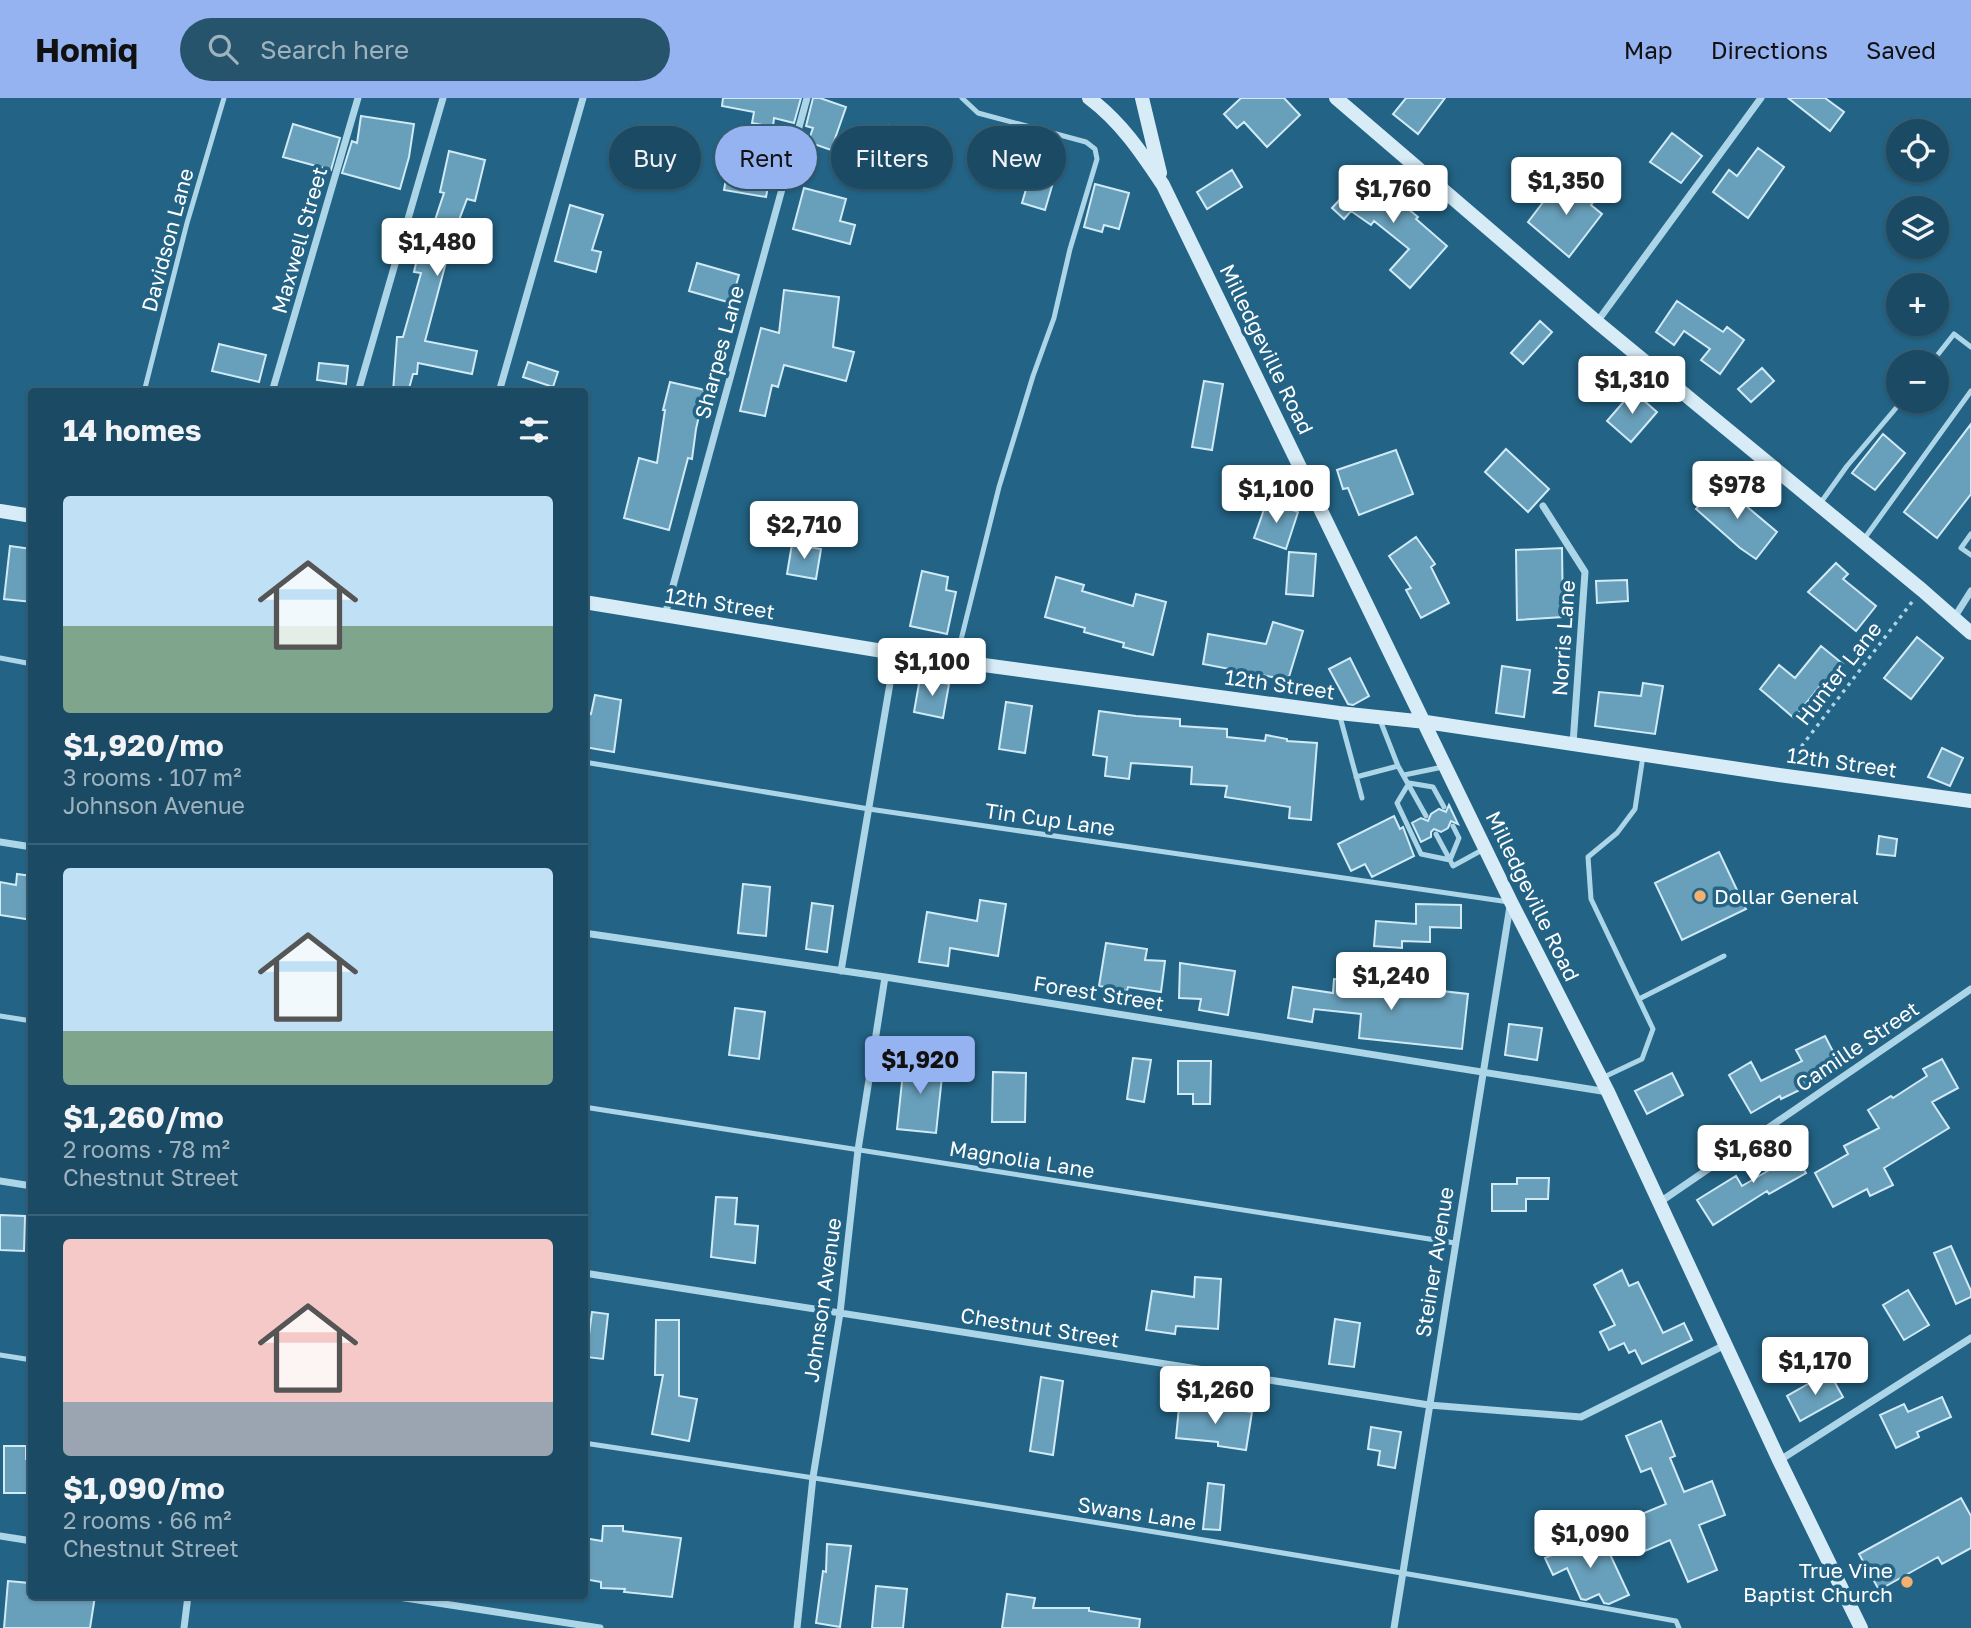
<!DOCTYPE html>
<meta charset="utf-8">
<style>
:root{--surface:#1a4a64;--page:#27546d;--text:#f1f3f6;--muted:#9fb3bf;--line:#386278;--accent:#95b2f1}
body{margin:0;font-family:"Golos Text",sans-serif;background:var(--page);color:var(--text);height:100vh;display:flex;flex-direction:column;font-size:26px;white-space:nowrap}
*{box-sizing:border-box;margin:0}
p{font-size:23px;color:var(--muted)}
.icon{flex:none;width:38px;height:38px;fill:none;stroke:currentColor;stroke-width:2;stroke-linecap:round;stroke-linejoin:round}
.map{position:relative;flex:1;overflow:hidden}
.drawer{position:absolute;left:28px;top:290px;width:560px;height:1211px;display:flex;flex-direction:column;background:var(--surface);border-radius:7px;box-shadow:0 2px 5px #0004,0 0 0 2px var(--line)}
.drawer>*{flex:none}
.banner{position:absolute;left:609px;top:28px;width:665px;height:63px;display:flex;gap:14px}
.tools{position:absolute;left:1886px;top:21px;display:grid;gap:14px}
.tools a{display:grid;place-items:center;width:63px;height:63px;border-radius:50%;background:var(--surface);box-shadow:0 2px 5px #0004,0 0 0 2px var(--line);font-size:35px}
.price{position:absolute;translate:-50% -60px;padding:0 16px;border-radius:7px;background:#fff;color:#222;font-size:23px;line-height:46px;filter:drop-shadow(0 2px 4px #0008)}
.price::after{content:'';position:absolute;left:50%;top:42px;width:21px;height:16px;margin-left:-10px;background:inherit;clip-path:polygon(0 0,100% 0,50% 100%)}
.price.on{background:var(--accent);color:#111}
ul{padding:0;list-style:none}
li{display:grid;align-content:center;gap:14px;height:371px;padding:0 35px}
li+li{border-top:2px solid var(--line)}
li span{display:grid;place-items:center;height:217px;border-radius:7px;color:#555}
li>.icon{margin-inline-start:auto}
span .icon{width:126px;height:126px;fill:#fffc;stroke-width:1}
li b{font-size:30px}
h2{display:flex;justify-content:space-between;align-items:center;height:84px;padding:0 35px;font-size:30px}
.tag{padding:0 24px;border-radius:32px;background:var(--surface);box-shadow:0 2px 5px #0004,0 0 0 2px var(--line);font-size:24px;line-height:63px}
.tag.on{background:var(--accent);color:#111}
header{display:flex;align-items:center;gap:42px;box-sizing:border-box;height:98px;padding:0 35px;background:var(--accent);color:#111}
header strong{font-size:33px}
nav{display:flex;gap:38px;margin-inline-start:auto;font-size:24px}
.search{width:490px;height:63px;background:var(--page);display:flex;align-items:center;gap:18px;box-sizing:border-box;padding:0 24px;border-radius:38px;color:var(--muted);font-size:26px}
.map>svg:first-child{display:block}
</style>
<header>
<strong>Homiq</strong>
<div class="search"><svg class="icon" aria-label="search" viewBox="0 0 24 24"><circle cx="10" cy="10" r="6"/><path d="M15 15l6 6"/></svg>Search here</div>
<nav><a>Map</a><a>Directions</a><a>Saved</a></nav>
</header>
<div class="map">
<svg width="1971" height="1530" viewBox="0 0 1971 1530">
<rect width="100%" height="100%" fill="#236385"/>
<path fill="#689fba" stroke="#d0eaf6" stroke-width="2" d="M723,0H801L794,25L774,20L773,29L752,25L754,14L722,8Z
M813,0H820L846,9L831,52L808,44L813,30L806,28Z
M1241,0H1284L1300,17L1267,49L1244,24L1237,30L1224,16Z
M1406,0H1445L1418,36L1393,16Z
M1788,0H1825L1844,14L1830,33Z
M361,18L414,26L409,59L400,91L342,75L352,43L357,45Z
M293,26L340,40L331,72L283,59Z
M889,27L914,32L908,68L883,64Z
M1672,35L1702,58L1681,85L1650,64Z
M1758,50L1784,69L1748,120L1713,94L1729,72L1737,78Z
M449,53L485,62L475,103L467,101L453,138L425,243L477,253L472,276L418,265L417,276H413L408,294H393L397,239H403L421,175L414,174L420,148L426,149L444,95L440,94Z
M1036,57L1059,64L1045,112L1022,105Z
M729,65L771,73L766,99L724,92Z
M1368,71L1380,82L1377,84L1393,94L1391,97L1418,119L1416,121L1447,148L1410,190L1390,172L1409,151L1374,123L1371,127L1351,113L1344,121L1332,110Z
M1232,72L1242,89L1207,111L1197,94Z
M1560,82L1575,94L1582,86L1598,98L1591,107L1602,116L1569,159L1528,124Z
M1095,86L1129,95L1119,131L1104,127L1102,134L1084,129Z
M804,90L846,101L840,123L855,127L850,146L793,131Z
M570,107L603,117L592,152L601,154L596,174L555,163Z
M697,165L739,177L731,205L689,193Z
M784,192L839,199L833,249L854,254L846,283L784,267L778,289L772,287L765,318L740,313L761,230L779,235Z
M1677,203L1723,234L1727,229L1744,242L1720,276L1701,262L1710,251L1684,233L1674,247L1656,234Z
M1540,223L1552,234L1523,266L1511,255Z
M219,246L266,257L259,284L212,273Z
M528,264L558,274L553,289L523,279Z
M319,265L348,268L346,286L317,282Z
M1762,270L1774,283L1751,304L1738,291Z
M1204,283L1223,286L1212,352L1192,349Z
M670,284L705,292L696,331L692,361L688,360L669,432L624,420L639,360L657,365L665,312H663Z
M1633,293L1657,314L1631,344L1607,323Z
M1971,326V396L1937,440L1904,414Z
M1883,336L1905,355L1875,392L1852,375Z
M1506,351L1549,391L1528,414L1485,374Z
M1396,352L1413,396L1359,417L1348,390L1343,391L1337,372Z
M1719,385L1777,434L1756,461L1740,450L1696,411Z
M1267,403L1298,414L1286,451L1254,440Z
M1416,439L1435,466L1431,469L1449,505L1421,520L1406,492L1411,490L1389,458Z
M792,446L821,451L816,481L787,476Z
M10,448L32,451V504L4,501Z
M1562,450L1563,519L1517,522L1516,452Z
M1289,454L1316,456L1313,498L1286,496Z
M1836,465L1848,476L1843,481L1876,508L1856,533L1808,494Z
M922,473L948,479L946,492L956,494L947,536L910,528Z
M1056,479L1084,487L1082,493L1133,508L1136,496L1166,504L1153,557L1123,549L1124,545L1084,534L1085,530L1045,519Z
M1627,482L1628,503L1597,505L1596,483Z
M1273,524L1303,533L1288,582L1203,566L1208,536L1266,546Z
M1917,539L1943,560L1911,601L1884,580Z
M1821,548L1843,566L1823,589L1821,587L1794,620L1760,591L1779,567L1795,580Z
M1350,560L1369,598L1353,607L1348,606L1329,571Z
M1502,568L1530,572L1524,619L1496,615Z
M920,580L949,586L943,620L914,614Z
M1643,585L1663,588L1655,636L1595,628L1599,594L1641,598Z
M595,597L621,602L614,654L584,649V630H586L589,615L591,616Z
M1006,604L1032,608L1025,655L999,651Z
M1099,613L1136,618L1180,621V628L1227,631V639L1265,643L1266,637L1287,641V643L1317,645L1311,722L1289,720L1290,709L1225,699L1227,688L1191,686L1192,669L1131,665L1129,681L1105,678L1107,659L1093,657Z
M1942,650L1963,660L1950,688L1928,679Z
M1449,707L1458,726L1451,723L1448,730L1441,734L1434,731L1431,734V739L1421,744L1412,725L1421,720L1428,723L1431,716L1439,711L1446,714Z
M1394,718L1400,731L1403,729L1414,758L1372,779L1365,766L1351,773L1338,746Z
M1879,738L1897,741L1895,758L1877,756Z
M1719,754L1746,811L1682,842L1655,785Z
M17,776L32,778V822L0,817V784L16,787Z
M743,786L770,789L766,838L738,835Z
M980,802L1006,806L998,858L950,850L948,868L919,864L927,814L977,823Z
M812,805L833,808L827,854L806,851Z
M1416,806L1461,807V830L1430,829V844L1402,843V850L1374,848L1376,823L1416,826Z
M1106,845L1147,851L1145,862L1165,863L1161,894L1128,889L1127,893L1099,888Z
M1180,865L1235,873L1228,917L1199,912L1201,901L1179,900Z
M1334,881L1468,896L1462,951L1359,940L1361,916L1314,911L1312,924L1288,920L1293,889L1333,895Z
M735,910L765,914L759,961L729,957Z
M1509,926L1542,930L1537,962L1505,957Z
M1825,938L1840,967L1809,984L1810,987L1781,1001L1780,998L1751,1015L1729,977L1751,964L1761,983L1802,963L1796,952Z
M917,958L933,959L932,968L943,969L936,1035L897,1031L904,965L916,966Z
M1133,960L1151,962L1144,1004L1127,1001Z
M1942,961L1958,990L1932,1004L1949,1030L1884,1070L1893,1087L1870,1098L1867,1091L1833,1109L1815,1075L1848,1056L1844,1048L1879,1030L1868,1012L1891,998L1893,1000L1927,978L1923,971Z
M1178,963H1211L1210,1006H1193V996H1178Z
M993,974L1026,975L1025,1024H992Z
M1672,975L1683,997L1647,1016L1635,993Z
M1788,1043L1806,1075L1769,1096L1767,1093L1713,1127L1697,1102L1736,1078L1742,1088L1771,1071L1763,1057Z
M1517,1080H1549L1548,1101H1526V1113H1492V1086H1517Z
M716,1099L737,1100L735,1126L758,1128L755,1165L711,1159Z
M0,1117L25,1118L24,1153L0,1152Z
M1951,1148L1971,1193V1199L1956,1206L1934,1155Z
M1622,1172L1629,1188L1638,1184L1663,1235L1684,1225L1692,1242L1642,1266L1635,1252L1629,1255L1624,1245L1609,1252L1600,1234L1615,1227L1594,1187Z
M1195,1179L1221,1181L1218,1231L1176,1228L1175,1236L1146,1232L1152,1193L1194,1199Z
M1908,1192L1929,1227L1904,1242L1883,1207Z
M592,1214L608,1216L603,1261L586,1259Z
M1335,1221L1360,1225L1354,1269L1329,1266Z
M656,1222H679V1298L697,1301L689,1343L652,1336L663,1277H655Z
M1829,1274L1843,1299L1800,1323L1787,1298Z
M1041,1279L1063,1283L1053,1357L1030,1353Z
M1942,1299L1951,1319L1917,1334L1919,1339L1896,1350L1880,1317L1904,1306L1908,1314Z
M1179,1309L1223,1313V1310L1252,1314L1246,1352L1218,1348V1344L1176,1340Z
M1661,1323L1675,1358L1670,1360L1684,1394L1712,1383L1725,1417L1699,1427L1717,1472L1688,1484L1670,1442L1645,1453L1632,1420L1666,1406L1651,1370L1641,1374L1626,1338Z
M1371,1329L1401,1334L1395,1370L1378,1367L1380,1353L1368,1351Z
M4,1348H26V1361H32V1395H4Z
M1208,1385L1224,1387L1220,1432L1203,1431Z
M1961,1400L1971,1418V1450L1942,1466L1938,1459L1879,1492L1859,1456Z
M603,1428H623V1433L681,1440L672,1499L624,1494L625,1491L601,1490V1484L584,1481V1440L602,1443Z
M1599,1436L1607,1455L1609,1454L1629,1497L1609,1506L1604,1505L1599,1496L1586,1502L1581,1501L1567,1470L1553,1477L1545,1460Z
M827,1446L851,1448L840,1529L816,1525L823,1473L826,1474Z
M8,1483L29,1485L28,1498H95L90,1530H4Z
M876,1488L907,1491L903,1530H872Z
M1007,1496L1035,1500L1033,1510H1089V1513L1140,1521L1139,1530H1002Z"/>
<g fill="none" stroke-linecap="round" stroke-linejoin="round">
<path stroke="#acd5e8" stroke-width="3.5" stroke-dasharray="3.5 5" stroke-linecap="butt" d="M1791,662L1912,504"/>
<path stroke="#acd5e8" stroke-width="5" d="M1932,264L1954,236L1971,249
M144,294L187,125L224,0
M1819,407L1847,368L1902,303
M1971,436L1961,450L1971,457
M1864,441L1971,293
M0,560L32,566
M956,562L999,389L1033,278L1054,220L1070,151L1097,61L1095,51L1086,44L978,15L962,0
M1339,615L1362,700
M1380,622L1398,668L1426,718
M584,664L869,711L1509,804
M1404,677L1443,669
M1356,679L1398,668
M1409,685L1397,705L1421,756L1450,762L1453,768L1484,751
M1409,685L1433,689L1444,709
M1436,736L1450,762
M1450,762L1459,740L1453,728
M1639,901L1724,858
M0,918L32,923
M1604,979L1642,961L1653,931L1591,801L1588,759L1617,735L1635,711L1643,658
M584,1009L1455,1145
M0,1257L32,1262
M584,1345C949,1400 1313,1457 1676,1523L1679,1530"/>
<path stroke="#acd5e8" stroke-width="7" d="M1597,224L1761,0
M272,294L358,0
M358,294L443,0
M499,294L583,0
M1543,408L1585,474L1573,646
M665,517L807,0
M1954,520L1971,493
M0,744L32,749
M584,835L885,879L1608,994
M841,873L895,556
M0,1083L32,1088
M1660,1104L1971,891
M584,1175L1429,1307L1581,1319L1725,1247
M1780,1362L1971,1240
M0,1438L32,1443
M392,1498L600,1530
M184,1530L188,1498
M797,1530L813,1379L840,1215L858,1052L885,879
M1394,1530L1510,808"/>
<path stroke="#d7ecf7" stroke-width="14" d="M1089,0C1121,24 1141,54 1163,87L1511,804L1608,994L1779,1362L1861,1530
M1142,0L1160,75
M1336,0L1597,224L1922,492L1971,535
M0,413L32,418
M584,504L895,555L1339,615L1426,624L1779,677L1971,703"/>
</g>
<g fill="#f4b06f" stroke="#236385" stroke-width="2.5">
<circle cx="1700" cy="798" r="7"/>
<circle cx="1907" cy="1484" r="7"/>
</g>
<g text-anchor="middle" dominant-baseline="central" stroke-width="7" stroke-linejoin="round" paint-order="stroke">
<g font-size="21" fill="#fff" stroke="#236385">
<text transform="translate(167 142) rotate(-75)">Davidson Lane</text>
<text transform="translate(299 142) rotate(-74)">Maxwell Street</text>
<text transform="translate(1267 251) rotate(64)">Milledgeville Road</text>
<text transform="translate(719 254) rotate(-75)">Sharpes Lane</text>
<text transform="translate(720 505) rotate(9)">12th Street</text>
<text transform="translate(1563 540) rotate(-86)">Norris Lane</text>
<text transform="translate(1838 575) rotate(-52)">Hunter Lane</text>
<text transform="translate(1280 586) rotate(8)">12th Street</text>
<text transform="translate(1842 664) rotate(8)">12th Street</text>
<text transform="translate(1050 721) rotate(8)">Tin Cup Lane</text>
<text transform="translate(1533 798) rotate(64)">Milledgeville Road</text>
<text transform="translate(1099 895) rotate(9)">Forest Street</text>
<text transform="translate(1857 948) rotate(-34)">Camille Street</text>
<text transform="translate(1022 1061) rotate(9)">Magnolia Lane</text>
<text transform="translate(1434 1164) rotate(-81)">Steiner Avenue</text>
<text transform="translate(822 1202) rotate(-82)">Johnson Avenue</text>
<text transform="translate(1040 1229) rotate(9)">Chestnut Street</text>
<text transform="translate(1137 1415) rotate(9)">Swans Lane</text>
</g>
<g font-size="21" fill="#fff" stroke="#236385" text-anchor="start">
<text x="1714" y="798">Dollar General</text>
<text x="1893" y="1472" text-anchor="end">True Vine<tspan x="1893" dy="24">Baptist Church</tspan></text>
</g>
</g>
</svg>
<div class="tools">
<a><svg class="icon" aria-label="locate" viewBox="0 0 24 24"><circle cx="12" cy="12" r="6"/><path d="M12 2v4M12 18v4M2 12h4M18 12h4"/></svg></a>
<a><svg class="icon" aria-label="layers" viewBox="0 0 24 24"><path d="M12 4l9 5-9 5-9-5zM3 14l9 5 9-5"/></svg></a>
<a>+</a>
<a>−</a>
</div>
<b class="price" style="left:1566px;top:119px">$1,350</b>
<b class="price" style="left:1393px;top:127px">$1,760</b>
<b class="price" style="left:437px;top:180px">$1,480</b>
<b class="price" style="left:1632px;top:318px">$1,310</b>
<b class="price" style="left:1737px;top:423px">$978</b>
<b class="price" style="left:1276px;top:427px">$1,100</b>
<b class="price" style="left:804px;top:463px">$2,710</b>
<b class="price" style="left:932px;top:600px">$1,100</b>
<b class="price" style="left:1391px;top:914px">$1,240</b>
<b class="price on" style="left:920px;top:998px">$1,920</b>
<b class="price" style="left:1753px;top:1087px">$1,680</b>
<b class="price" style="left:1815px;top:1299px">$1,170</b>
<b class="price" style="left:1215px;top:1328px">$1,260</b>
<b class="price" style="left:1590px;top:1472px">$1,090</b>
<div class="banner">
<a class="tag">Buy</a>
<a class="tag on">Rent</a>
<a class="tag">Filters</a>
<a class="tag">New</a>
</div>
<section class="drawer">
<h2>14 homes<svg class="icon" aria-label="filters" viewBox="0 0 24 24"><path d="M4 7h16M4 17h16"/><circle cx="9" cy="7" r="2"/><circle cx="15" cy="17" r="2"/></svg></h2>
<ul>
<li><span style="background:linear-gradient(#bfe0f5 60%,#7fa58c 0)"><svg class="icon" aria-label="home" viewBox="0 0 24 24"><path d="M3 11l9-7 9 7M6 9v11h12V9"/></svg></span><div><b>$1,920/mo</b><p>3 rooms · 107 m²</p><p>Johnson Avenue</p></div></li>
<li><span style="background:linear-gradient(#bfe0f5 75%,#7fa58c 0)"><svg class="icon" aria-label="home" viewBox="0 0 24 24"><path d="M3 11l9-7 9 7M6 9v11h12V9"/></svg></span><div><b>$1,260/mo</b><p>2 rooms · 78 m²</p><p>Chestnut Street</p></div></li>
<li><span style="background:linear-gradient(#f6c9c9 75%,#9aa5b1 0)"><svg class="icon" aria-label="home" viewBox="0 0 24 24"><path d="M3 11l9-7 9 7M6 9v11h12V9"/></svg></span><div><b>$1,090/mo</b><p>2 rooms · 66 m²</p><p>Chestnut Street</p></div></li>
</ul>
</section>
</div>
